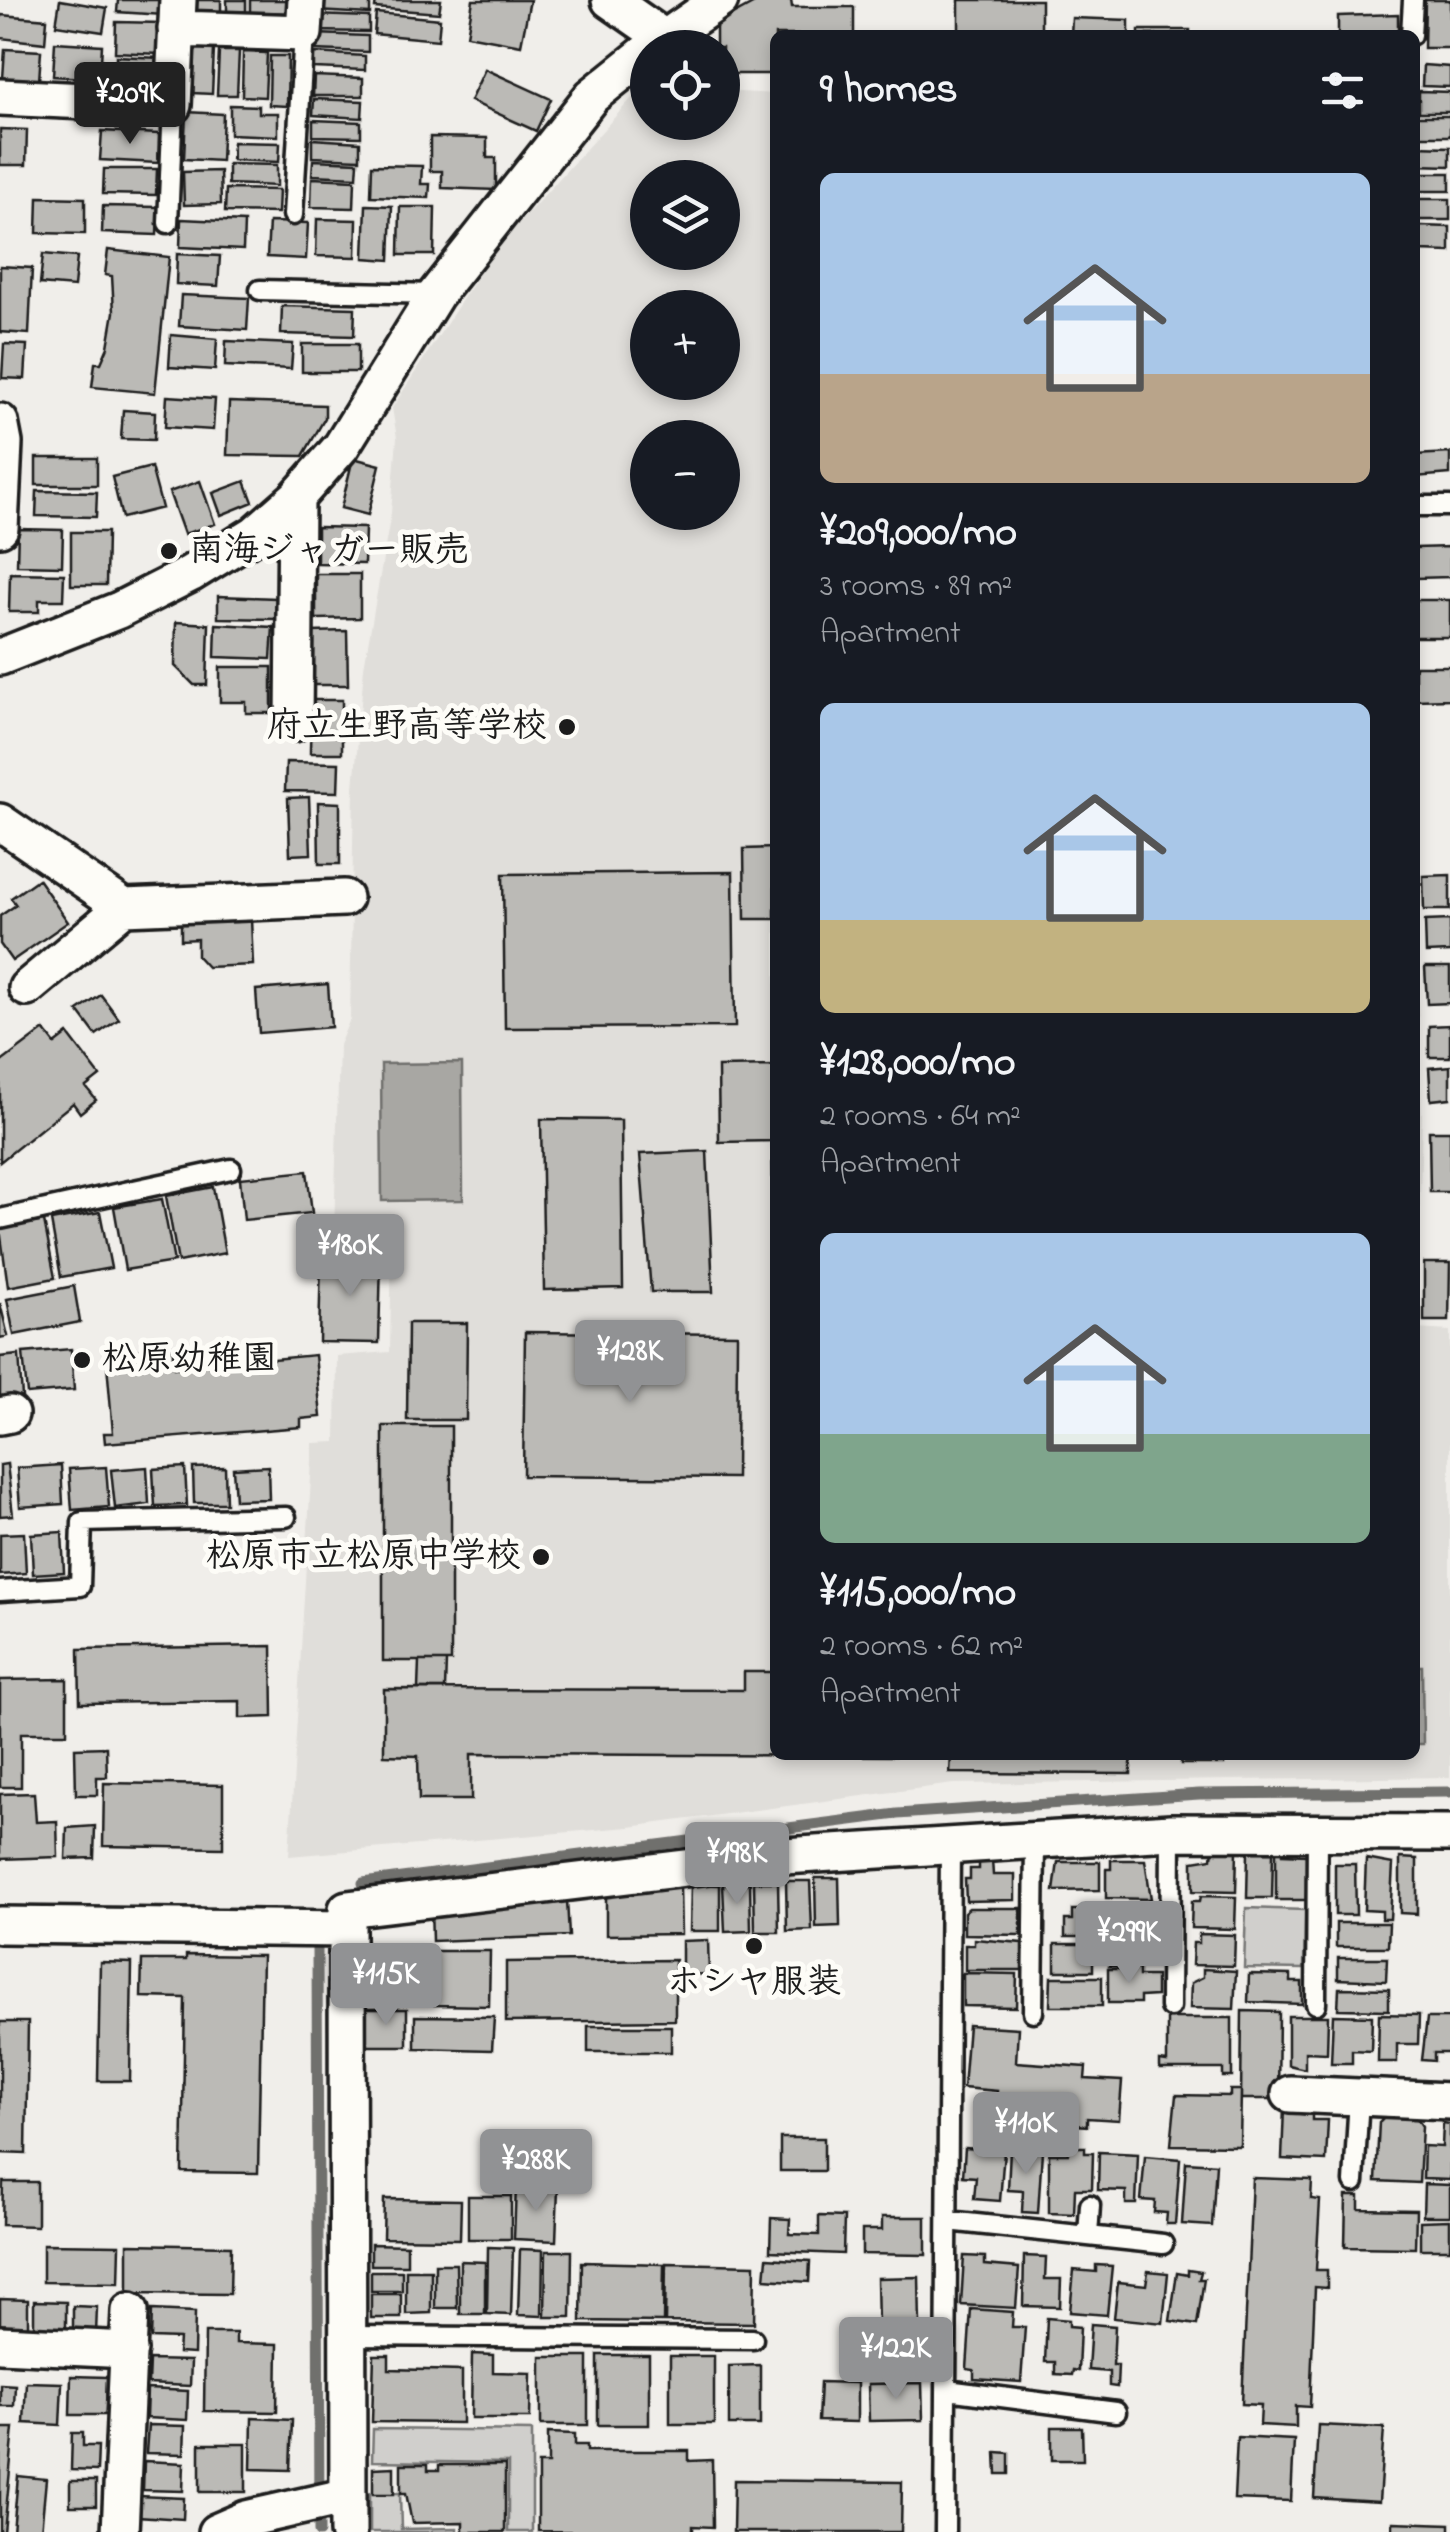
<!DOCTYPE html>
<meta charset="utf-8">
<style>
:root{--surface:#171b24;--page:#242831;--text:#f1f3f6;--muted:#9ea1a6;--accent:#919294}
body{margin:0;font-family:"Indie Flower","Klee One",sans-serif;background:var(--page);color:var(--text);height:100vh;display:flex;flex-direction:column;font-size:38px;white-space:nowrap}
*{box-sizing:border-box;margin:0}
p{font-size:32px;color:var(--muted)}
.icon{flex:none;width:55px;height:55px;fill:none;stroke:currentColor;stroke-width:2;stroke-linecap:round;stroke-linejoin:round}
.map{position:relative;flex:1;overflow:hidden}
.drawer{position:absolute;left:770px;top:30px;width:650px;height:1730px;display:flex;flex-direction:column;background:var(--surface);border-radius:15px;box-shadow:0 5px 15px #0003}
.drawer>*{flex:none}
.buttons{position:absolute;left:630px;top:30px;display:grid;gap:20px}
.buttons a{display:grid;place-items:center;width:110px;height:110px;border-radius:50%;background:var(--surface);box-shadow:0 5px 15px #0003;font-size:50px}
.price{position:absolute;translate:-50% -85px;padding:0 22px;border-radius:10px;background:var(--accent);color:#fff;font-size:32px;line-height:65px;filter:drop-shadow(0 2px 5px #0008)}
.price::after{content:'';position:absolute;left:50%;top:60px;width:30px;height:22px;margin-left:-15px;background:inherit;clip-path:polygon(0 0,100% 0,50% 100%)}
.price.active{background:#222;color:#fff}
ul{padding:0;list-style:none}
li{display:grid;align-content:center;gap:20px;height:530px;padding:0 50px}
li span{display:grid;place-items:center;height:310px;border-radius:15px;color:#555}
li>.icon{margin-inline-start:auto}
span .icon{width:180px;height:180px;fill:#fffc;stroke-width:1}
li b{font-size:42px}
h2{display:flex;justify-content:space-between;align-items:center;height:120px;padding:0 50px;font-size:42px}
.map>svg:first-child{display:block}
</style>
<div class="map">
<svg width="1450" height="2532" viewBox="0 0 1450 2532">
<rect width="100%" height="100%" fill="#f0eeea"/>
<filter id="ink" filterUnits="userSpaceOnUse"><feTurbulence type="fractalNoise" baseFrequency=".01" numOctaves="2"/><feDisplacementMap in="SourceGraphic" scale="20" xChannelSelector="R" yChannelSelector="G"/><feConvolveMatrix kernelMatrix="1 2 1 2 8 2 1 2 1" color-interpolation-filters="sRGB"/></filter>
<g filter="url(#ink)">
<path fill="#e0deda" fill-rule="evenodd" d="M641,88H647L648,122H722L723,91L775,94V1755H1415V919L1422,1113L1417,1329L1450,1331V1777L953,1784L629,1827L289,1856L313,1443L336,1442L337,1356L390,1352L392,1235L334,1234L339,1045L350,1019L354,788L364,667L391,513L397,438L392,408L493,252ZM648,178H722V252H648ZM648,308H722V382H648ZM648,438H722V512H648Z"/>
<path fill="#d0cfcc" stroke="#767674" stroke-width="2.5" d="M1246,1908L1305,1910L1304,1969L1244,1968Z
M373,2429L532,2431V2532H508V2463L372,2461Z
M370,2493H400L401,2529L457,2528V2532H370Z"/>
<path fill="#a8a7a3" stroke="#706f6d" stroke-width="2.5" d="M462,1063L463,1200L382,1201L381,1064Z
M1422,1666L1423,1744H1415V1666Z"/>
<g fill="none" stroke-linecap="round" stroke-linejoin="round">
<path stroke="#706f6d" stroke-width="11" d="M363,1883L897,1814L1199,1794L1450,1792
M317,1946L319,2532"/>
</g>
<path fill="#bbbab6" stroke="#1c1c1c" stroke-width="2.5" d="M60,0L107,8L103,32L56,25Z
M118,0H164V15L117,12Z
M196,0H221V15L195,14Z
M227,0H246V14H227Z
M250,0H289L288,13L250,12Z
M316,0H370V14L316,11Z
M376,0H441L439,13L375,8Z
M473,0H530L521,45L467,35Z
M760,0H791L792,7H854V35H775V74H722V48H716V24Z
M959,0H1041V35H959Z
M1425,0H1450V48H1424Z
M376,13L440,19L438,40L374,34Z
M1398,14V35H1338V16Z
M1,15L47,19L45,43L0,38Z
M315,15L369,17V32L314,31Z
M1072,18L1129,20V35H1071Z
M116,22L162,23L160,54L115,52Z
M1139,30H1190V35H1139Z
M315,34L368,36V52L314,50Z
M55,42L102,45L100,79L53,76Z
M195,48L214,49L212,94L193,93Z
M5,49L41,51L39,81L3,78Z
M219,51H239L237,95H217Z
M243,52L267,53L265,97L242,96Z
M314,53L365,56V70L314,68Z
M116,56L160,58L158,88L115,85Z
M270,56H288L287,106L269,105Z
M1423,65L1450,67V87L1422,86Z
M485,69L551,99L536,131L470,101Z
M314,76L363,78V96H313Z
M1419,91L1450,92V112H1419Z
M314,99L363,101L362,118L313,115Z
M230,105L259,106V113H278V136L230,134Z
M186,112L223,114L221,161L184,159Z
M1415,116H1450V136H1415Z
M313,120L361,122V137L313,136Z
M0,129L27,130L26,165H0Z
M102,131L159,134L158,163L100,160Z
M430,137L487,138V158H496V190L442,188V171H430Z
M312,139L360,142V159L312,157Z
M233,142L280,143L279,162L232,160Z
M1415,146L1450,147V166L1415,165Z
M313,160L358,162L357,177L312,175Z
M228,164L277,165V186L228,184Z
M372,165L422,166L421,184H430L429,198L371,196Z
M104,169H157L156,195L103,194Z
M220,171L221,204L184,205L183,172Z
M1415,173H1450V191H1415Z
M312,178L355,180L354,208L311,207Z
M226,189L279,190L278,213L225,212Z
M38,197L85,198V234L37,233Z
M1416,199H1450V220H1415Z
M366,205L392,206L390,260L364,258Z
M103,206L158,207L157,235L102,233Z
M400,207H435L434,255H399Z
M181,219L244,222L243,250L180,247Z
M317,219L357,220L356,257L316,256Z
M269,222L308,223L306,259L267,257Z
M1420,226L1450,227V252L1419,251Z
M108,250L169,257L155,393L92,387L95,363H101L108,347L114,312L112,276L105,275Z
M43,254L77,257L74,287L40,284Z
M177,254L220,256L218,286L176,284Z
M0,266L32,268L29,334L0,332Z
M181,295L249,298L247,330L179,326Z
M282,306L355,308L354,336L281,334Z
M171,335L217,339L215,370L169,367Z
M226,341L293,344L291,369L225,366Z
M4,344L27,345L25,379L2,378Z
M302,344H358V372H302Z
M167,396L215,399L213,430L165,427Z
M229,402L325,405V418L303,456L227,455Z
M123,410L155,412L154,440L121,439Z
M1450,453V474L1415,477V455Z
M36,458H97V485H36Z
M353,458L380,465L368,515L341,508Z
M151,467L162,508L122,518L112,477Z
M200,481L215,524L184,534L169,492Z
M245,481L253,502L221,515L213,493Z
M37,491L97,492L96,517L36,516Z
M317,527L365,528L364,564L317,563Z
M18,529L63,530L62,566L17,565Z
M71,532H107L106,585H71Z
M1450,547V577L1415,578V548Z
M10,573L64,574L63,600H39V612H9Z
M316,574H360V618L316,619Z
M218,596L276,598L279,619L218,618Z
M1415,600H1450V637H1415Z
M176,622L209,624L207,685H194L175,666Z
M216,624L273,627L271,659L215,657Z
M347,631L348,685H313L312,632Z
M1415,666H1450V699L1415,700Z
M220,667H272V713H246V702H220Z
M311,700H342V753H310Z
M286,762L339,763L338,792L285,791Z
M309,797L311,854L290,855L288,798Z
M318,802L340,803V864H319Z
M775,848V919H745L744,849Z
M733,872L735,1027L505,1028L503,874Z
M1450,875V910H1424L1423,876Z
M38,879L68,922L12,961L0,944V916L16,905L11,898Z
M251,919L253,965L207,967L197,956V939L181,940V921Z
M1450,920V952L1426,953L1425,921Z
M1425,967H1450V1003L1427,1004Z
M328,984L331,1027L259,1033L256,990Z
M101,995L119,1019L96,1035L78,1011Z
M1450,1025V1057H1429V1026Z
M44,1030L55,1044L68,1034L100,1076L86,1087L96,1100L80,1113L73,1103L0,1162V1063Z
M775,1066V1141L719,1142L718,1067Z
M1450,1066V1098L1431,1100L1429,1068Z
M541,1119L621,1120L623,1288L544,1290Z
M1429,1131H1450V1192H1430Z
M772,1141H775V1236H774Z
M707,1151L713,1292H651L640,1154Z
M307,1171L312,1213L244,1220L240,1178Z
M213,1187L225,1253L178,1262L166,1196Z
M162,1199L174,1262L125,1270L114,1207Z
M100,1212L111,1268L61,1277L51,1221Z
M44,1221L55,1278L8,1287L0,1229Z
M321,1255L381,1256L379,1343L319,1342Z
M1424,1263H1450L1449,1321H1424Z
M74,1286L80,1322L14,1335L7,1299Z
M0,1303L8,1336L0,1338Z
M408,1323H467L466,1420H407Z
M525,1332L737,1334L736,1478L523,1476Z
M173,1347L174,1368L315,1355L321,1417L301,1419V1427L105,1443L104,1433H113L106,1353Z
M71,1349L74,1390L27,1394L23,1353Z
M19,1355L22,1397L0,1398V1357Z
M383,1426H451V1661H383Z
M7,1464L13,1515L0,1516V1465Z
M61,1465L63,1504L20,1507L17,1468Z
M268,1466L269,1499L235,1500L233,1468Z
M106,1467L109,1507L72,1510L69,1469Z
M147,1467L149,1504L115,1508L111,1470Z
M185,1467L187,1505L155,1506L153,1469Z
M225,1467L226,1503H194L193,1468Z
M62,1532L64,1572L33,1574L31,1534Z
M24,1533L26,1573L0,1575V1534Z
M272,1646L273,1717L240,1718V1701L80,1703L79,1649Z
M419,1661H446L445,1689H418Z
M744,1672H775V1755L897,1756L471,1754V1800H419L418,1756L384,1755V1689L744,1690Z
M67,1679V1733H21V1787H0V1680Z
M106,1747L107,1777H97V1795H76L75,1748Z
M951,1755H1131V1774L950,1773Z
M1181,1755H1224V1764H1181Z
M104,1783L223,1785V1848L103,1846Z
M34,1793L36,1822L57,1821L58,1857L0,1859V1794Z
M95,1826L94,1858L66,1859L67,1828Z
M1213,1848L1237,1849L1236,1892L1193,1891V1861L1212,1858Z
M1276,1848H1283V1854L1307,1855L1306,1900H1276Z
M1248,1852H1273L1272,1898H1247Z
M1400,1858L1417,1859V1914L1400,1913Z
M1366,1859L1393,1864L1390,1919H1382V1911L1364,1910Z
M979,1860H992L993,1875H1015V1900L966,1901L965,1879H970V1869H979Z
M1111,1860H1145L1151,1899L1106,1898V1869H1111Z
M1058,1862H1100V1890L1054,1891Z
M1335,1864H1355L1356,1915H1335Z
M815,1878H839L840,1926L816,1927Z
M786,1881H810L812,1930L787,1931Z
M754,1882H778L779,1932H755Z
M750,1883L751,1931L725,1932L723,1884Z
M691,1884L720,1885V1931H690Z
M680,1886L681,1934L606,1935V1887Z
M1201,1896L1236,1897L1235,1929L1191,1928L1192,1901H1200Z
M567,1900L569,1936L432,1941L431,1905Z
M1109,1907L1153,1909L1152,1936L1108,1935Z
M969,1908H1021V1935L964,1934V1912Z
M1072,1910H1103L1102,1937H1065V1920H1072Z
M1336,1923H1389L1388,1947H1336Z
M1199,1934L1235,1935L1234,1966L1192,1965L1193,1943H1199Z
M974,1939L1022,1943V1970H965V1945H974Z
M708,1940L709,1974L682,1975V1941Z
M1110,1940L1149,1941V1967L1109,1966Z
M1055,1944H1101L1102,1958H1093V1971H1055Z
M368,1949L415,1950L413,2003L366,2002Z
M434,1951H490L489,2006L434,2005Z
M186,1955L262,1956L258,2173L182,2172L185,1998L141,1997L142,1960H186Z
M1338,1958H1387L1386,1981L1338,1979Z
M675,1960V2020L506,2022V1962Z
M100,1962L132,1963L130,2081H98Z
M1108,1969H1139V1976H1156V1996L1140,1997V2003H1108Z
M1203,1969L1236,1971L1234,2009L1190,2008L1191,1983L1203,1977Z
M963,1973L1017,1974L1016,2007L963,2006Z
M1249,1974L1291,1975V1982H1302V2004L1248,2002Z
M1051,1977H1102V2006H1050Z
M1339,1988L1389,1989V2010L1338,2009Z
M365,2009H407V2046H365Z
M1242,2011L1279,2012L1278,2099H1241Z
M1379,2014L1419,2015L1418,2044H1397V2062H1378Z
M1333,2015L1372,2016L1371,2051L1352,2050V2063H1331Z
M415,2016L494,2017L492,2050L415,2048Z
M1288,2016H1328L1327,2053L1305,2052V2069L1288,2065Z
M1167,2018H1232V2077H1223V2069H1160V2061L1167,2062Z
M1427,2018H1450V2053H1434V2061L1422,2060Z
M0,2022H28L26,2154L0,2153Z
M968,2025L1018,2028L1016,2062L1086,2067L1085,2079L1122,2081L1119,2120L1087,2118V2126L1060,2124L1061,2115L995,2109L997,2091L963,2088Z
M588,2026H671V2052H588Z
M1230,2090H1241L1240,2146L1171,2145L1176,2095L1230,2096Z
M1284,2108H1302L1301,2114L1312,2115V2120H1328L1326,2161L1282,2159Z
M1385,2116L1416,2117L1422,2126L1419,2183L1376,2181L1379,2122Z
M1443,2123L1450,2124V2180L1423,2179L1424,2146L1442,2147Z
M780,2138H824V2171H780Z
M1068,2147H1085V2153H1093L1092,2189H1075L1074,2214L1049,2213V2154H1068Z
M965,2148L1004,2151L1000,2201L974,2199L976,2177L963,2176Z
M1010,2149L1042,2151L1038,2213L1022,2212L1023,2191L1008,2190Z
M1099,2152L1138,2154L1136,2204H1126V2191L1098,2190Z
M1145,2156L1180,2159L1175,2224H1166L1167,2213L1154,2212L1155,2201L1141,2200Z
M1186,2162L1216,2164L1212,2226L1182,2224Z
M1252,2178L1312,2180L1311,2199L1320,2200L1316,2270H1327V2288L1315,2287L1310,2407L1296,2406V2427L1260,2425L1261,2405L1242,2404Z
M3,2182H37V2226L2,2225Z
M1424,2184L1450,2185V2216H1423Z
M516,2186L558,2188L556,2241L514,2239Z
M468,2196H511V2239H468Z
M1346,2196H1359V2209L1416,2210L1415,2248L1345,2247Z
M384,2199L461,2200L460,2239L383,2238Z
M819,2216L844,2217L843,2254L770,2251L771,2218L790,2219L789,2234L819,2235Z
M882,2217H926V2255L862,2254V2230H882Z
M1450,2220V2249H1420V2221Z
M43,2244L120,2245L119,2283L43,2282Z
M128,2244L231,2246L230,2294L128,2293Z
M371,2244L407,2245V2265H371Z
M488,2247L513,2248L511,2315L487,2314Z
M520,2249L543,2250L542,2316L518,2315Z
M546,2251H572L571,2317H545Z
M964,2256L985,2257V2265L1019,2268L1016,2308L961,2305Z
M1024,2256L1046,2257L1045,2279H1061L1060,2307L1023,2306Z
M767,2258L810,2261L809,2282L765,2279Z
M460,2261L485,2262V2314H460Z
M582,2262L664,2264L663,2322L581,2321Z
M666,2263L755,2265L754,2323L665,2322Z
M435,2264H456L457,2308H435Z
M1096,2265L1112,2266L1107,2315L1070,2312L1074,2270L1096,2272Z
M406,2270H431V2313L406,2314Z
M1188,2270L1201,2272L1199,2279H1204L1197,2325L1170,2321L1177,2273L1188,2275Z
M371,2271H402V2291H371Z
M1148,2271L1168,2273L1163,2323L1114,2318L1118,2282L1146,2285Z
M919,2277L920,2325L878,2326L877,2278Z
M371,2294H401V2318H371Z
M0,2299L28,2300V2327L0,2326Z
M34,2301L66,2302V2331H34Z
M73,2306L97,2307L96,2334H73Z
M971,2309L1013,2312L1012,2327H1025L1021,2382L974,2379V2370L967,2369Z
M152,2310L195,2312L194,2354L178,2353L179,2339L151,2338Z
M1047,2318L1069,2320V2326L1080,2327L1078,2371L1073,2370L1072,2375L1055,2374V2362H1045Z
M1091,2324L1115,2326L1113,2365H1118L1117,2387L1109,2386V2372L1088,2370Z
M205,2333H236V2343L278,2344L277,2412L204,2411Z
M472,2354L493,2355V2372L531,2373L530,2418H471Z
M374,2355H389V2369L462,2371V2423L372,2422Z
M598,2355H649V2425H598Z
M670,2356H714V2424H670Z
M541,2357H588V2425H541Z
M149,2360L191,2361L190,2386L148,2384Z
M760,2365V2425H729V2366Z
M71,2376L107,2377L106,2415H70Z
M26,2382L62,2383L60,2425L24,2423Z
M820,2382L857,2383V2422L818,2421Z
M922,2383L923,2420L869,2421L868,2384Z
M0,2384L15,2385L14,2406H0Z
M147,2389L188,2391L187,2420L146,2418Z
M252,2418L292,2420L290,2470L251,2469Z
M148,2425L185,2426L184,2454L146,2453Z
M1318,2425L1384,2428L1379,2502L1314,2498Z
M1052,2427H1082L1083,2460H1052Z
M0,2428H14L4,2532H0Z
M72,2433H83V2446H98L97,2471L71,2470Z
M548,2433L575,2434V2445H587V2451H689V2461L712,2460L713,2527L693,2526V2532L538,2531V2464H548Z
M1237,2437L1294,2440L1291,2501L1234,2499Z
M200,2444H246V2492H200Z
M996,2452L1009,2453V2474H997Z
M144,2461L184,2463L183,2491L143,2490Z
M401,2464H428V2470H439V2465H505V2532H463V2522L412,2523L406,2493H401Z
M394,2467V2494H373V2468Z
M18,2476L46,2479L41,2532H13Z
M734,2480L902,2482L901,2532H733Z
M70,2481H96V2506H70Z
M138,2496L184,2498L183,2519L137,2516Z
M1393,2522L1450,2524V2532H1393Z"/>
<g fill="none" stroke-linecap="round" stroke-linejoin="round">
<defs>
<path id="lane" d="M1411,35L1413,0
M293,215L304,33
M168,223L173,105
M260,290L436,294
M1415,506H1450
M0,1219L231,1169
M0,1591L80,1586L82,1522L286,1517
M1316,2004L1317,1833
M1170,2007L1171,1832
M1033,2012L1035,1842
M1354,2182L1359,2098
M948,2221L1163,2244
M1088,2236L1090,2205
M348,2336L753,2339
M947,2390L1116,2412
M945,2532L950,1849"/>
<path id="street" d="M610,0L663,37
M176,29L304,33L306,0
M651,48L720,0
M0,97L173,105L178,0
M0,422L4,443L0,528
M0,657L119,610L190,574L255,534L296,498L341,447L436,294L592,96L648,51
M294,723L296,498
M0,822L124,907L344,898
M27,988L124,907
M0,1416L10,1414
M0,1925L347,1929
M1290,2094L1450,2101
M0,2344L129,2350
M120,2532L130,2311
M216,2532L246,2519L348,2496
M348,2532L347,1909L784,1856L1171,1832L1450,1833"/>
</defs>
<use href="#lane" stroke="#1c1c1c" stroke-width="25"/>
<use href="#street" stroke="#1c1c1c" stroke-width="42"/>
<use href="#lane" stroke="#fdfcf7" stroke-width="18"/>
<use href="#street" stroke="#fdfcf7" stroke-width="35"/>
</g>
</g>
<g fill="#1c1c1c" stroke="#fdfcf7" stroke-width="4">
<circle cx="169" cy="551" r="10"/>
<circle cx="567" cy="727" r="10"/>
<circle cx="82" cy="1360" r="10"/>
<circle cx="541" cy="1557" r="10"/>
<circle cx="754" cy="1946" r="10"/>
</g>
<g text-anchor="middle" dominant-baseline="central" stroke-width="10" stroke-linejoin="round" paint-order="stroke">
<g font-size="35" font-weight="bold" fill="#1c1c1c" stroke="#fdfcf7" text-anchor="start">
<text x="189" y="551">南海ジャガー販売</text>
<text x="547" y="727" text-anchor="end">府立生野高等学校</text>
<text x="102" y="1360">松原幼稚園</text>
<text x="521" y="1557" text-anchor="end">松原市立松原中学校</text>
<text x="754" y="1983" text-anchor="middle">ホシヤ服装</text>
</g>
</g>
</svg>
<div class="buttons">
<a><svg class="icon" aria-label="locate" viewBox="0 0 24 24"><circle cx="12" cy="12" r="6"/><path d="M12 2v4M12 18v4M2 12h4M18 12h4"/></svg></a>
<a><svg class="icon" aria-label="layers" viewBox="0 0 24 24"><path d="M12 4l9 5-9 5-9-5zM3 14l9 5 9-5"/></svg></a>
<a>+</a>
<a>−</a>
</div>
<b class="price active" style="left:130px;top:147px">¥209K</b>
<b class="price" style="left:350px;top:1299px">¥180K</b>
<b class="price" style="left:630px;top:1405px">¥128K</b>
<b class="price" style="left:737px;top:1907px">¥198K</b>
<b class="price" style="left:1129px;top:1986px">¥299K</b>
<b class="price" style="left:386px;top:2028px">¥115K</b>
<b class="price" style="left:1026px;top:2177px">¥110K</b>
<b class="price" style="left:536px;top:2214px">¥288K</b>
<b class="price" style="left:896px;top:2402px">¥122K</b>
<section class="drawer">
<h2>9 homes<svg class="icon" aria-label="filters" viewBox="0 0 24 24"><path d="M4 7h16M4 17h16"/><circle cx="9" cy="7" r="2"/><circle cx="15" cy="17" r="2"/></svg></h2>
<ul>
<li><span style="background:linear-gradient(#a9c7e8 65%,#b9a48a 0)"><svg class="icon" aria-label="home" viewBox="0 0 24 24"><path d="M3 11l9-7 9 7M6 9v11h12V9"/></svg></span><div><b>¥209,000/mo</b><p>3 rooms · 89 m²</p><p>Apartment</p></div></li>
<li><span style="background:linear-gradient(#a9c7e8 70%,#c2b280 0)"><svg class="icon" aria-label="home" viewBox="0 0 24 24"><path d="M3 11l9-7 9 7M6 9v11h12V9"/></svg></span><div><b>¥128,000/mo</b><p>2 rooms · 64 m²</p><p>Apartment</p></div></li>
<li><span style="background:linear-gradient(#a9c7e8 65%,#7fa58c 0)"><svg class="icon" aria-label="home" viewBox="0 0 24 24"><path d="M3 11l9-7 9 7M6 9v11h12V9"/></svg></span><div><b>¥115,000/mo</b><p>2 rooms · 62 m²</p><p>Apartment</p></div></li>
</ul>
</section>
</div>
